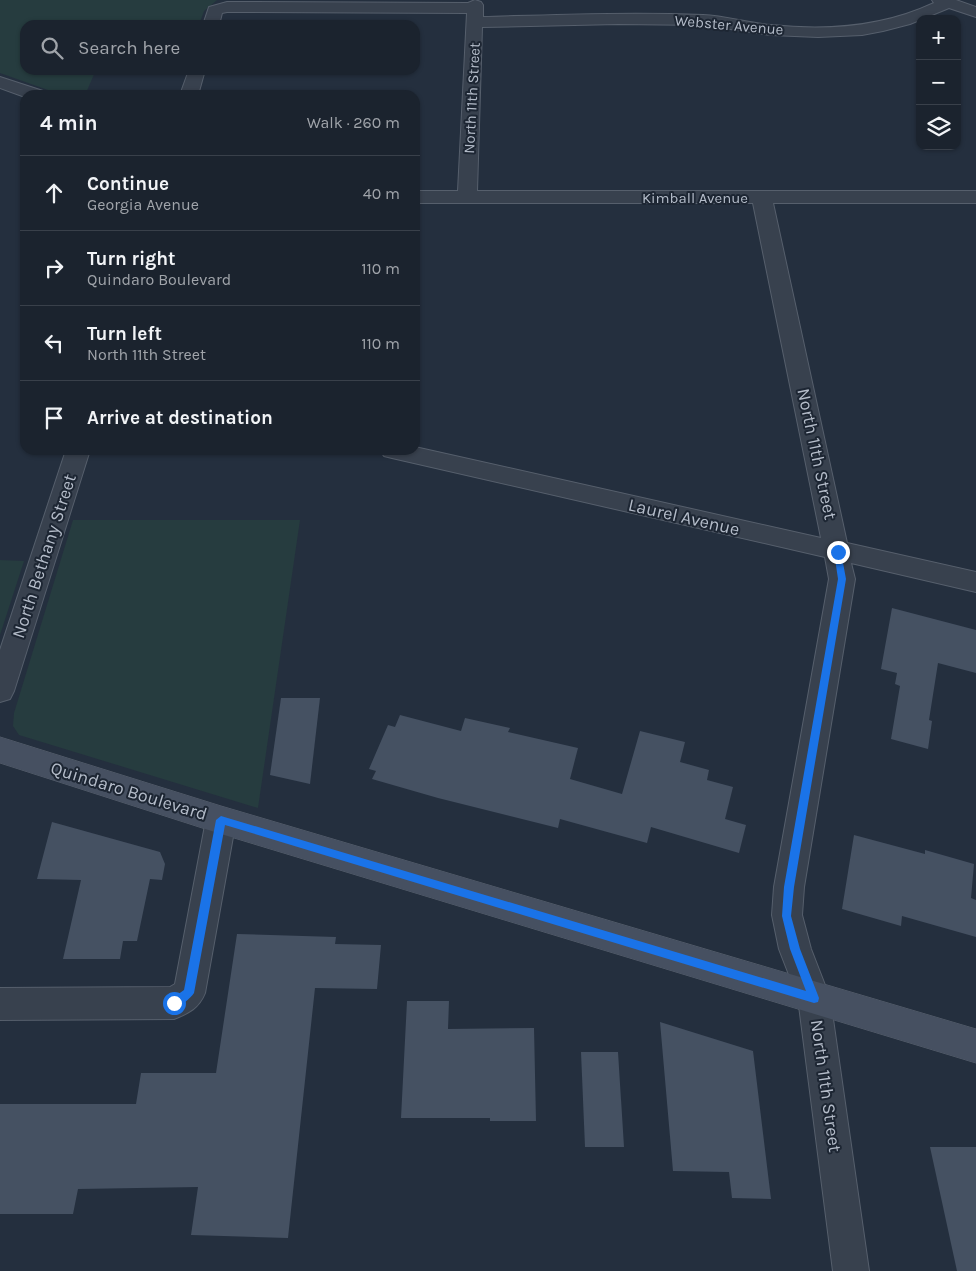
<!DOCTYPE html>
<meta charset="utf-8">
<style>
:root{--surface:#1b232e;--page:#242b36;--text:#f1f3f6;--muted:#a0a4aa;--line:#39404a}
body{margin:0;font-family:Karla,sans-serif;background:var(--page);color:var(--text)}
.controls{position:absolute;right:15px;top:15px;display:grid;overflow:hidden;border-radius:10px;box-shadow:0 1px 4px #0004}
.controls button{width:45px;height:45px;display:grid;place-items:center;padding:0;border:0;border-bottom:1px solid var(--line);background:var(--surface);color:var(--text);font:25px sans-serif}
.stop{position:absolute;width:15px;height:15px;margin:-11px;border:4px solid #1a73e8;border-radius:50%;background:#fff}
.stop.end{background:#1a73e8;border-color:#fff;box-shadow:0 1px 5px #0008}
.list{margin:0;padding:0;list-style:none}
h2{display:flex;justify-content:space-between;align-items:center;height:65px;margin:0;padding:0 20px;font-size:21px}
h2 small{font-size:16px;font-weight:400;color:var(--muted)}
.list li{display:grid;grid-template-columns:32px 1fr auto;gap:15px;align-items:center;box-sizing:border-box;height:75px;padding:0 20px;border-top:1px solid var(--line)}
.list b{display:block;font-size:19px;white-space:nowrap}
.list p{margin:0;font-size:16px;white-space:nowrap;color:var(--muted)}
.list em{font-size:16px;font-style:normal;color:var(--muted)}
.icon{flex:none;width:28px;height:28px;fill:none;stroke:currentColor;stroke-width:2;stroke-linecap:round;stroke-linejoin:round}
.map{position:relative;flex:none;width:976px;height:1271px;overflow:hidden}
.search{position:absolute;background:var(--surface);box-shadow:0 1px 4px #0004;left:20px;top:20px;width:400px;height:55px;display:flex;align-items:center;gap:12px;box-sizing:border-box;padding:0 18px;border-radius:15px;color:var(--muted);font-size:19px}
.panel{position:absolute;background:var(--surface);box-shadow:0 1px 4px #0004;left:20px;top:90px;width:400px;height:365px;border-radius:15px}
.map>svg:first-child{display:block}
.green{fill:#263c3f}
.building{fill:#455162}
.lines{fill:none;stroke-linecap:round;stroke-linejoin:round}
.street-casing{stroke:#565f6c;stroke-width:2}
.secondary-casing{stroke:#565f6c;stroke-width:1}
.street{fill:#38414e;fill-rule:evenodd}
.secondary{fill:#465061;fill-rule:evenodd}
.route{fill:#1a73e8}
.labels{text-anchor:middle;stroke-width:4;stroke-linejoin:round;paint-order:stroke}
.far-street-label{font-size:15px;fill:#b4bcc9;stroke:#1d2633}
.street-label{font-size:18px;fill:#b4bcc9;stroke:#1d2633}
</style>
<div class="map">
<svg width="976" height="1271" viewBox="0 0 976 1271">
<rect width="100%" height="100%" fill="#242f3e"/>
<!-- green -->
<g class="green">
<path d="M0,0H217L204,11L199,25H25V70H96L85,95H62L0,73Z"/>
<path d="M73,520H300L258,808L19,735L13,726L14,713Z"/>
<path d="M0,560L24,561L0,635Z"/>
</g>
<!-- building -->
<g class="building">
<path d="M892,608L976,630V673L938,663L929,720L932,721L928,749L891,739L900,686L895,684L897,673L881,669Z"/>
<path d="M281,698H320L310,784L270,775Z"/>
<path d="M400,715L461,731L465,718L510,728L508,732L578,748L570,779L622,794L640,731L685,742L680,762L709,770L707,780L733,787L725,819L746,825L739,853L651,827L647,843L560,819L558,828L438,798L372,779L376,771L369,769L388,725L395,727Z"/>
<path d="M52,822L160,852L165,864L162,880L150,879L137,941H123L120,959H63L81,880L37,879Z"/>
<path d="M854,835L925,854V850L974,864L971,898L976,900V937L902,916L901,926L842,909Z"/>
<path d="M237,934L336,937L335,944L381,945L377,989L315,988L288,1238L191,1235L198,1187L78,1189L73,1214H0V1104H136L141,1073H216Z"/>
<path d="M407,1001H449L448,1029L534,1028L536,1121H490V1118H401Z"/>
<path d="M660,1022L753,1051L771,1199L732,1198L729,1172L673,1171Z"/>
<path d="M581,1052H618L624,1147H585Z"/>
<path d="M930,1147H976V1271H957Z"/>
</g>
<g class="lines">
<!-- street casing -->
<g class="street-casing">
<g id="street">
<path d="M475,0L481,2L483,5V17C556,15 630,12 703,15C726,16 748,23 771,25C827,31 883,27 934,3L932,0H956L976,7V17L949,8L910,24L883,31L862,35L818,37L771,35L703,25L618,24L482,27L477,191H976V203H773L847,543L976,572V592L851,563L855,579L804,887L802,915L811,949L830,998L869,1271H833L798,998L779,949L772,915L774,887L829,579L825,557L392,458L384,456L380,450H415V447L821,538L753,203H415V191H458L467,13L227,12L222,13L219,25H203L209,7L227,2L468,3Z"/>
<path d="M189,70H205L198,95H180Z"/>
<path d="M0,77L43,91L46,95H25V97L0,88Z"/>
<path d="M66,450H90L14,691L10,699L0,702V650Z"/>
<path d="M221,807L231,811L236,820L205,993C199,1008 189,1013 174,1019L0,1020V988L170,987L175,984L206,820L211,811Z"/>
</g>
</g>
<!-- secondary casing -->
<g class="secondary-casing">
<path id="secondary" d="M0,737L221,806L976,1029V1063L221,834L0,763Z"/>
</g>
<!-- street -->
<use href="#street" class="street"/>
<!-- secondary -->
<use href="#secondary" class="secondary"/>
</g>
<!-- route -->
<path class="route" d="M838,549L841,552L846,579L794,887L791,916L800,949L819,998L818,1002L814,1003L225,825L194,993C190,999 178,1009 170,1007V1000L184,990L216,820L221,816L806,991L790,949L782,916L784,887L838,579L834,552Z"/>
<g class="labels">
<!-- far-street labels -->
<g class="far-street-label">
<text transform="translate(729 25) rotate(5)" y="5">Webster Avenue</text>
<text transform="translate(472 98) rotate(-87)" y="5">North 11th Street</text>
<text x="695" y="203">Kimball Avenue</text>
</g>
<!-- street labels -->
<g class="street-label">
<text transform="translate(817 454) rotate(78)" y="6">North 11th Street</text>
<text transform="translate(684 517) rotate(13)" y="6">Laurel Avenue</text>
<text transform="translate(44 556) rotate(-72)" y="6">North Bethany Street</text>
<text transform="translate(129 791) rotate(17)" y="6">Quindaro Boulevard</text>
<text transform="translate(826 1086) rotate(82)" y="6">North 11th Street</text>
</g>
</g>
</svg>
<div class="controls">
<button>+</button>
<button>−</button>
<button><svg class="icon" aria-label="layers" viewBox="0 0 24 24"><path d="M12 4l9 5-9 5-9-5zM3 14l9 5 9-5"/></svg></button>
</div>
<div class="stop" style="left:174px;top:1003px"></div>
<div class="stop end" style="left:838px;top:552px"></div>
<div class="search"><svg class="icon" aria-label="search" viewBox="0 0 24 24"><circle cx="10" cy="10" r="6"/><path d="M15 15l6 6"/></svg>Search here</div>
<section class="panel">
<h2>4 min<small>Walk · 260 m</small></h2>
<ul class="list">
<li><svg class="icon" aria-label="ahead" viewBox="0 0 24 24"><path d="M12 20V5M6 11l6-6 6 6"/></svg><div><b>Continue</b><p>Georgia Avenue</p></div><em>40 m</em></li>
<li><svg class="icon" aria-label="right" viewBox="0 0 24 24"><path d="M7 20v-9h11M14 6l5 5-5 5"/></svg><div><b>Turn right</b><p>Quindaro Boulevard</p></div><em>110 m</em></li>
<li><svg class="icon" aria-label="left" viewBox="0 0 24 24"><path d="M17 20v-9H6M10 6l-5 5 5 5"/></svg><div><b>Turn left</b><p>North 11th Street</p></div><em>110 m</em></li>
<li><svg class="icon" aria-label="arrive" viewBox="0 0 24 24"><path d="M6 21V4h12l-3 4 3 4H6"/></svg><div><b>Arrive at destination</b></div></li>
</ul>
</section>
</div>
